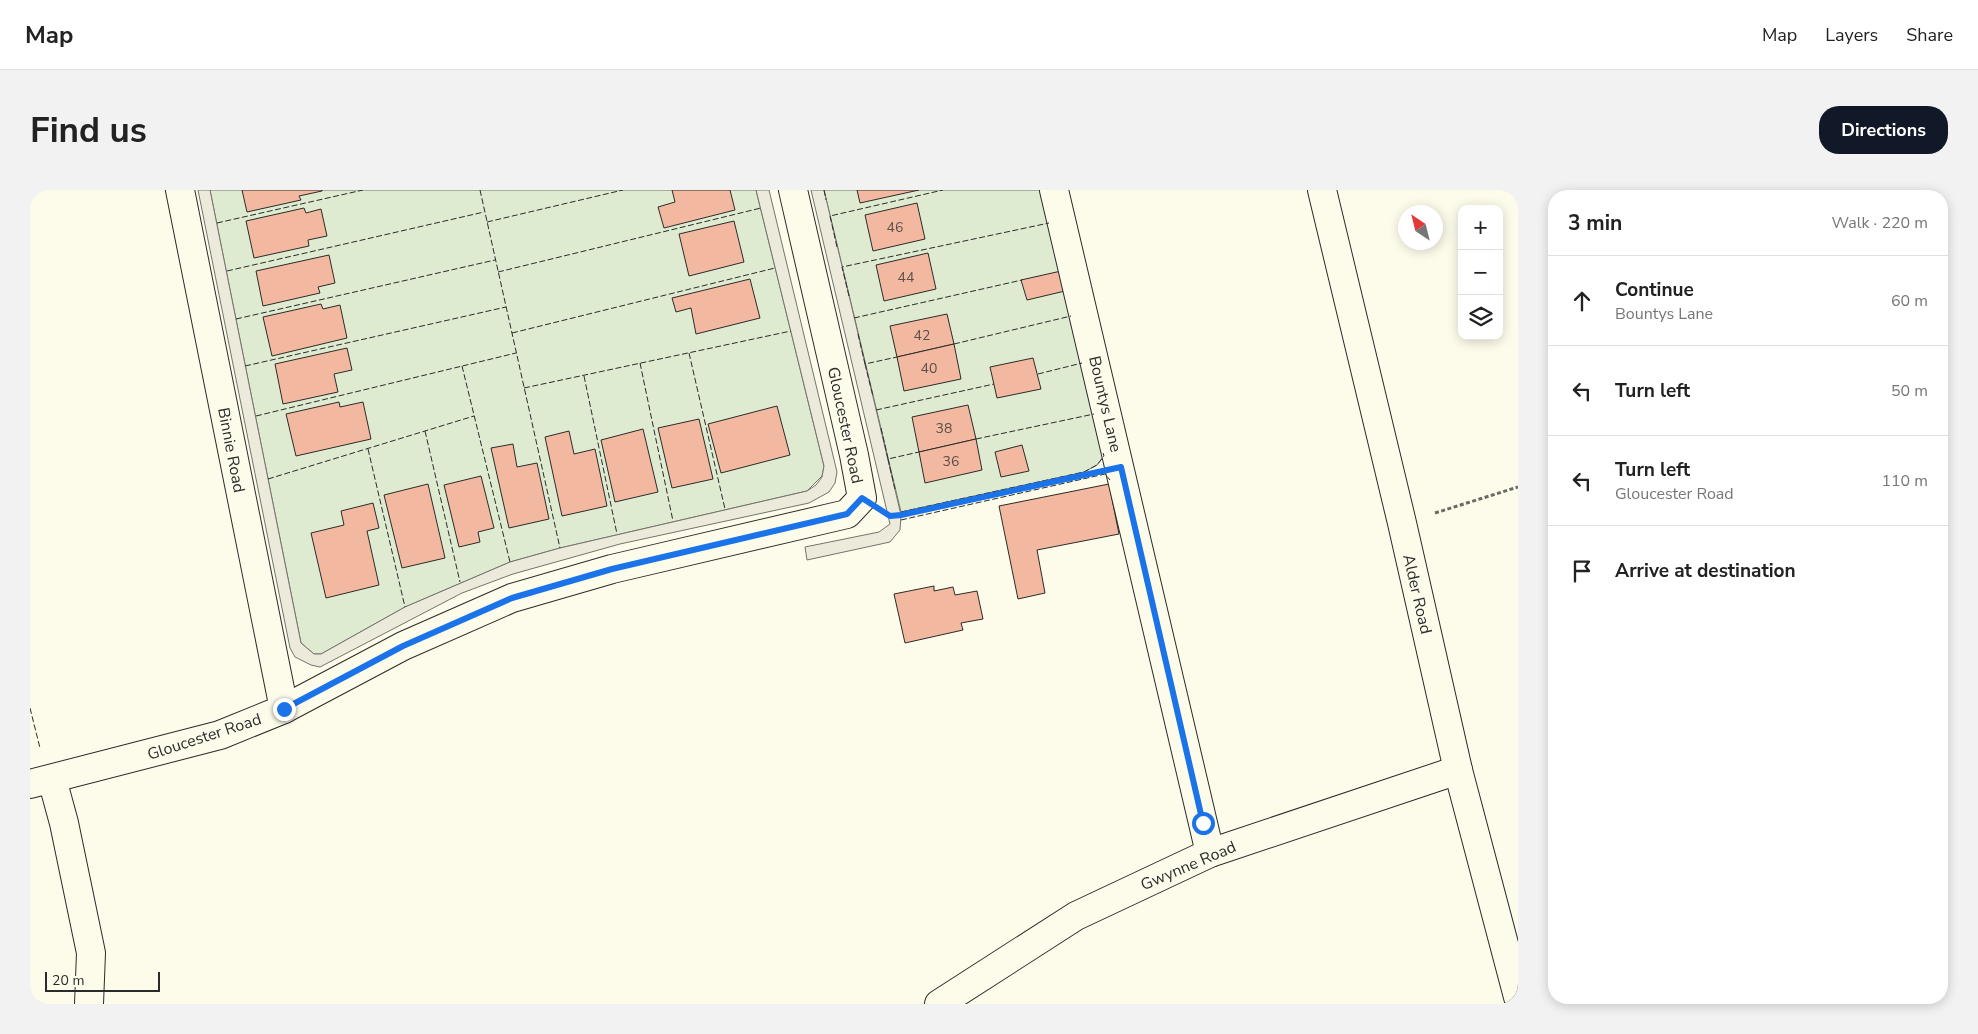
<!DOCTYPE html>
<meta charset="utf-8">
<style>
:root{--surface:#fff;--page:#f2f2f2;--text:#222;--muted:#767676;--line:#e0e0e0;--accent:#111827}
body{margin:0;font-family:"Nunito Sans",sans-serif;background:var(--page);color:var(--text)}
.controls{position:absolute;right:15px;top:15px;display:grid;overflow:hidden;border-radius:10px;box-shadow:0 2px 12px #0003}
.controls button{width:45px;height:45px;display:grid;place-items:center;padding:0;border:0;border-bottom:1px solid var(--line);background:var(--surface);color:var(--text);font:25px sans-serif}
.compass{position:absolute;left:1368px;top:15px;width:45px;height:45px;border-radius:50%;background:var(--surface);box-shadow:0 2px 12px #0003;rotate:325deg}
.scale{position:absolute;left:15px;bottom:12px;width:115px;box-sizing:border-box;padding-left:5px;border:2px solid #2b2b2b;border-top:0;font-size:14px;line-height:18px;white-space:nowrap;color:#2b2b2b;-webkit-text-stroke:4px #fdfbea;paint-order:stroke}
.stop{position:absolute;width:15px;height:15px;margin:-11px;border:4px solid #1a73e8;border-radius:50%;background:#fff}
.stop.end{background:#1a73e8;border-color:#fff;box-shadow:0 1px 5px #0008}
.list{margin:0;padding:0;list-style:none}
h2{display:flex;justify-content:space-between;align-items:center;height:65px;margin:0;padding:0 20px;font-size:21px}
h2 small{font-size:16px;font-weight:400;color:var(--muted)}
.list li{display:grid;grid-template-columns:32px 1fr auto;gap:15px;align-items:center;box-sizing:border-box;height:90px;padding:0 20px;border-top:1px solid var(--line)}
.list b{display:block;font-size:19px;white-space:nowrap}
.list p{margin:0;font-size:16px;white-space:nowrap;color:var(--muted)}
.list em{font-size:16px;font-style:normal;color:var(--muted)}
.icon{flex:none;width:28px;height:28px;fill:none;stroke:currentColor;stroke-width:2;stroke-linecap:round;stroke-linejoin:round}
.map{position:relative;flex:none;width:1488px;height:814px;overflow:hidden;border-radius:20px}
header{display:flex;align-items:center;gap:30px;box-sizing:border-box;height:70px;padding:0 25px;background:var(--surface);border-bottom:1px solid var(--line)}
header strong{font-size:24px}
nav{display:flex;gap:28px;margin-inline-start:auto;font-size:18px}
.intro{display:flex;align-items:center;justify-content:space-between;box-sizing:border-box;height:120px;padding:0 30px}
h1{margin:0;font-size:35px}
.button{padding:12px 22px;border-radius:20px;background:var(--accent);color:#fff;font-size:18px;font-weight:700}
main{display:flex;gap:30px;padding:0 30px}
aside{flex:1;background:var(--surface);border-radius:20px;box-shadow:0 2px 12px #0003}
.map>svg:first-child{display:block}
.green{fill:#deebd1;stroke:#74746e}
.parking{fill:#eceadb;stroke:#74746e}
.building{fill:#f2b8a0;stroke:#2b2b2b}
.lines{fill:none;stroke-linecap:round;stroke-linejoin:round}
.minor-casing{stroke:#2b2b2b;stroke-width:30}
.major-casing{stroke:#2b2b2b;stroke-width:30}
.path{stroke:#6a6964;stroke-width:3;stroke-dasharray:4 2.5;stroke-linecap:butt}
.minor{stroke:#fdfbea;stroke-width:28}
.major{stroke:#fdfbea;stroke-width:28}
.fence{stroke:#2b2b2b;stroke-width:1;stroke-dasharray:6 2.5;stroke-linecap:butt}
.route{stroke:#1a73e8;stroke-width:6}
.labels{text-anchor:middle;stroke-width:4;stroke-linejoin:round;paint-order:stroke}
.number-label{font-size:14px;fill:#5d4e48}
.street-label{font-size:16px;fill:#2b2b2b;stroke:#fdfbea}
</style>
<header>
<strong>Map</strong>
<nav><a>Map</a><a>Layers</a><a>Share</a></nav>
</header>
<div class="intro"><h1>Find us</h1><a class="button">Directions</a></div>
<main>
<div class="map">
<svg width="1488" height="814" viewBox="0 0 1488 814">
<rect width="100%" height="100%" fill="#fdfbea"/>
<!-- green -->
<g class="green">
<path d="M180,0H726L794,276L792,286L777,301L530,358L480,372L375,417L291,464H284L271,453Z"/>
<path d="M794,0H1012L1074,266L1067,275L1054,282L871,322Z"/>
</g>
<!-- parking -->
<g class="parking">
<path d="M168,0H180L271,453L284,464H291L375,417L480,372L530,358L777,301L786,295L792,287L794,276L726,0H739L807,282L805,293L799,302L779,313L590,354L483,384L432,403L290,477L281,475L265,467L260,458Z"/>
<path d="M781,0H794L871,325L870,340L860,352L777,370L775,357L849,342L860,334Z"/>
</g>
<!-- building -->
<g class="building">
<path d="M212,0H292V1L269,6L271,10L217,22Z"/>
<path d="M642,0H700L705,20L634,38L628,17L645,12Z"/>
<path d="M827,0H889L830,13Z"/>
<path d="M887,13L895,49L843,61L835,25Z"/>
<path d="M274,18L276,23L291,19L297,46L278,50L279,56L224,68L216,31Z"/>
<path d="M704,31L714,72L659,86L649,44Z"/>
<path d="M898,63L906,99L854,111L846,75Z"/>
<path d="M299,65L305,93L288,97L290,103L233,116L226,81Z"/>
<path d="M1031,81L1035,101L997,110L991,90Z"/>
<path d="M720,89L730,128L666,144L661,118L646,122L642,108Z"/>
<path d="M291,114L293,119L310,115L317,148L242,166L233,127Z"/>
<path d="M917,124L924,154L867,167L860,136Z"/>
<path d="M924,154L931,189L874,201L867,167Z"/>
<path d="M317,158L322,180L304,184L308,202L253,214L245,174Z"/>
<path d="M1003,168L1011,199L967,208L960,177Z"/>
<path d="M309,212L310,217L333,212L341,249L266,266L256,224Z"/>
<path d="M938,215L946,249L889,262L882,227Z"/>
<path d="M747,216L760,265L691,283L678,234Z"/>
<path d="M669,229L683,289L642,298L628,238Z"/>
<path d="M613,239L628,302L585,312L571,250Z"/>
<path d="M539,241L544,264L565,259L577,316L532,326L515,247Z"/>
<path d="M946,249L952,280L895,293L889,262Z"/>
<path d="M483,254L487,277L507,273L519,329L479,338L461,258Z"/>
<path d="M992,255L999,281L971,287L965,262Z"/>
<path d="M451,286L464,338L448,342L450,352L429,357L414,295Z"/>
<path d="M398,294L415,368L372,378L354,305Z"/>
<path d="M1079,294L1089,344L1007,360L1015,403L988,409L969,316Z"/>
<path d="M343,313L349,338L337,341L349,395L296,408L281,343L314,335L311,321Z"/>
<path d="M904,396V401L923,397L925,405L947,401L953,429L931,433L933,440L875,453L864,404Z"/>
</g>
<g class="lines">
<!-- minor casing -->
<g class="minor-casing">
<g id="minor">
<path d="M150,0L254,519"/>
<path d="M1024,0L1180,663"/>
<path d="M22,589L34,633L61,763L59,814"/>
<path d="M0,594L190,545L254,519L373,456L482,408L582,379L817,324L832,308L824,265L763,0"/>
<path d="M909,814L1046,726L1180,663L1428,580"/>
</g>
</g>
<!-- major casing -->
<g class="major-casing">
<path id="major" d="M1292,0L1372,333L1428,580L1488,807"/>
</g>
<!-- path -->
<g class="path">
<path d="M1405,323L1488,297"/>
<path d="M860,326L1056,285"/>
</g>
<!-- minor -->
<use href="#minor" class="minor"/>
<!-- major -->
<use href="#major" class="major"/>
<!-- fence -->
<g class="fence">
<path d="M450,0L530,358"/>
<path d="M794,0L796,10"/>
<path d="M457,32L593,0"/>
<path d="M187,33L333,0"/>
<path d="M807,57L800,26L913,0"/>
<path d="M197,81L454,22"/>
<path d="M468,82L731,18"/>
<path d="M819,106L812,77L1019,33"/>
<path d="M824,128L992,90"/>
<path d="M206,129L465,70"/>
<path d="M482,143L745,78"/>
<path d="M828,144L835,174L867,167"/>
<path d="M924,154L1041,126"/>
<path d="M659,163L695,319"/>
<path d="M610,173L643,331"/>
<path d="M835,174L843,206"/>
<path d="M215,176L476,117"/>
<path d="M432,176L480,372"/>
<path d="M1008,184L1052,173"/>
<path d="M554,186L587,344"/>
<path d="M494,198L761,141"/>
<path d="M846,220L964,194"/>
<path d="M226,226L486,163"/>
<path d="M851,238L858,269L889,262"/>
<path d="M395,241L430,392"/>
<path d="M946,249L1064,224"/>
<path d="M338,259L375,417"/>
<path d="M858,269L865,299"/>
<path d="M238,289L444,226"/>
<path d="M871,322L1054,282L1067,275L1074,266L1073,263"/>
<path d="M871,330L1075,284L1080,290"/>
<path d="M0,518L10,558"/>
</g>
</g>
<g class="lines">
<!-- route -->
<path class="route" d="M254,519L373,456L482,408L582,379L817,324L832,308L860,326L871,325L1091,277L1173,633"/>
</g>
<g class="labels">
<!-- number labels -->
<g class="number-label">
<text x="865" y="42">46</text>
<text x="876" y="92">44</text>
<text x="892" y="150">42</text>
<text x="899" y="183">40</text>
<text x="914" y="243">38</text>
<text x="921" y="276">36</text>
</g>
<!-- street labels -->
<g class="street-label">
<text transform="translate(1076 214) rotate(77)" y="6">Bountys Lane</text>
<text transform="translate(816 235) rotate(78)" y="6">Gloucester Road</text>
<text transform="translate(202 260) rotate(79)" y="6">Binnie Road</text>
<text transform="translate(1388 404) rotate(77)" y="6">Alder Road</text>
<text transform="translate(174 546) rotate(-18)" y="6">Gloucester Road</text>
<text transform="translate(1158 675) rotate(-23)" y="6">Gwynne Road</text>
</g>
</g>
</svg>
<div class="controls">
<button>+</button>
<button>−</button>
<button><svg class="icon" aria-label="layers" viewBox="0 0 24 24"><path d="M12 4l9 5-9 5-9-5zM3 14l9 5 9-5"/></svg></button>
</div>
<svg class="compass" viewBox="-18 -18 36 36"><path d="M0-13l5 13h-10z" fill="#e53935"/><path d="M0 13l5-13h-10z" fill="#767676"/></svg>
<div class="scale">20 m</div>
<div class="stop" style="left:1173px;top:633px"></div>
<div class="stop end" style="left:254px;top:519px"></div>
</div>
<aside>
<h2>3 min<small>Walk · 220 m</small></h2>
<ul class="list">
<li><svg class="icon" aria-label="ahead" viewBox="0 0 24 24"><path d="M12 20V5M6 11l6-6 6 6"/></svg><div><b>Continue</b><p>Bountys Lane</p></div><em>60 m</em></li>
<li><svg class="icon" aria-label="left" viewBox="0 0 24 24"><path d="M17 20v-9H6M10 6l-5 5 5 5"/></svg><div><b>Turn left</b></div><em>50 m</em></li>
<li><svg class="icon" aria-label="left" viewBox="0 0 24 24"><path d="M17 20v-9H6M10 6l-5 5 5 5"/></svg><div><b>Turn left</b><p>Gloucester Road</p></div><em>110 m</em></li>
<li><svg class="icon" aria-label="arrive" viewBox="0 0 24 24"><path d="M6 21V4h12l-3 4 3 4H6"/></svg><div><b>Arrive at destination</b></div></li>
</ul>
</aside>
</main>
